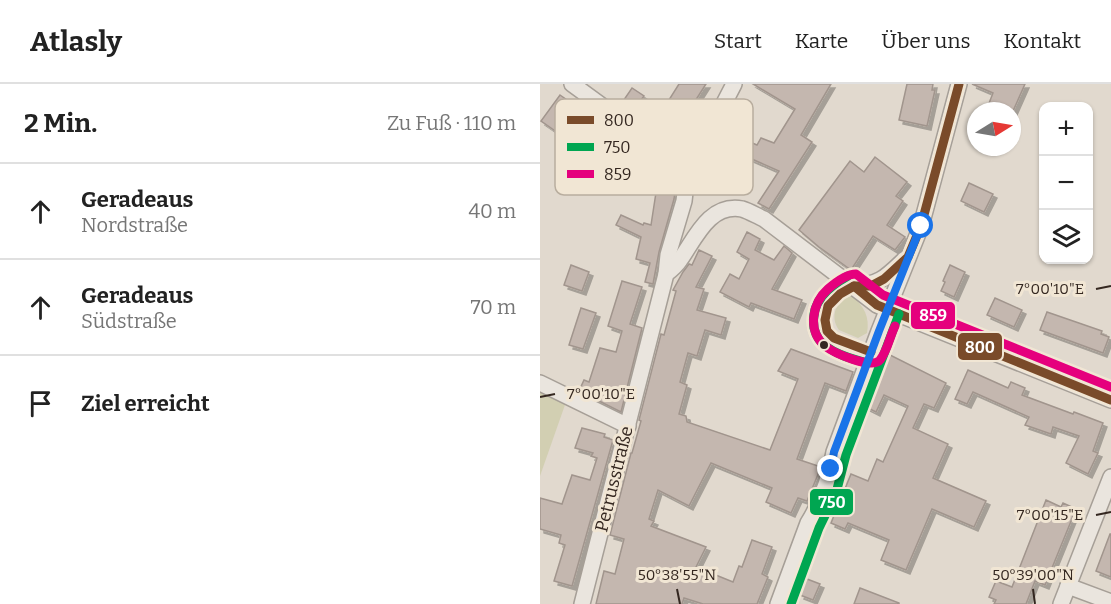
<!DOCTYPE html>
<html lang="de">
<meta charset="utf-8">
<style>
:root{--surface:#fff;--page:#f2f2f2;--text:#222;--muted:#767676;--line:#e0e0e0}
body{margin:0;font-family:Bitter,serif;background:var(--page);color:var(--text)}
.controls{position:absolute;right:18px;top:18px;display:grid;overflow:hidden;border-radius:12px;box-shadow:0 2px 4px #0004}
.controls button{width:54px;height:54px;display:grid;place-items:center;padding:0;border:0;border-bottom:2px solid var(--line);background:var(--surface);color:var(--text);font:30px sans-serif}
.compass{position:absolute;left:427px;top:18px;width:54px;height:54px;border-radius:50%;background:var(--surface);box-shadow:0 2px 4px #0004;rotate:79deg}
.stop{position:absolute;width:18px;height:18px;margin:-14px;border:4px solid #1a73e8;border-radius:50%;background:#fff}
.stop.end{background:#1a73e8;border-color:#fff;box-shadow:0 2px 6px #0008}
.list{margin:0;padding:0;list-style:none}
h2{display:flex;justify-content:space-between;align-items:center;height:78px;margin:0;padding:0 24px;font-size:26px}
h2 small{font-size:20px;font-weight:400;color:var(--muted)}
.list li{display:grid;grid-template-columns:39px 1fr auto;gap:18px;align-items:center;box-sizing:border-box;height:96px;padding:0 24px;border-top:2px solid var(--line)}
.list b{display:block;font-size:22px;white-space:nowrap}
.list p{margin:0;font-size:20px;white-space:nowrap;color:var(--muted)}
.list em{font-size:20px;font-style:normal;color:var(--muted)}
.icon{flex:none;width:33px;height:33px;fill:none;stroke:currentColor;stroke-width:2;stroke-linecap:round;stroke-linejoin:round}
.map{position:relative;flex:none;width:571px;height:520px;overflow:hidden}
header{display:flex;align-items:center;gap:36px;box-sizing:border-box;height:84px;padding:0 30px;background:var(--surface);border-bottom:2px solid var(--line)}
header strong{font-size:28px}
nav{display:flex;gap:33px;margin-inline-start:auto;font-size:21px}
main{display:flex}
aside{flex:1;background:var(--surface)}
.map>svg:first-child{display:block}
.green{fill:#d2cfb2}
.building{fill:#c4b7af;stroke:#a1958d;stroke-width:1.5;filter:url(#shadow)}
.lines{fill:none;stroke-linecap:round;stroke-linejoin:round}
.service-casing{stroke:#a69f97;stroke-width:10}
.minor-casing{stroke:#a69f97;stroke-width:18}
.service{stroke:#eae5de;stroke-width:8}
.minor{stroke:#eae5de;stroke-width:15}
.bus-1-casing{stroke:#f1e6d4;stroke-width:14}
.bus-2-casing{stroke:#f1e6d4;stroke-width:14}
.bus-3-casing{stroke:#f1e6d4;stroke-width:14}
.bus-1{stroke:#7a4b2a;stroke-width:9}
.bus-2{stroke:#00a651;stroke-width:9}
.bus-3{stroke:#e5007d;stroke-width:9}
.route{stroke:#1a73e8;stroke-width:8}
.ticks{fill:none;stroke:#342720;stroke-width:2}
.bus-dot{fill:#342720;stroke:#f1e6d4;stroke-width:2}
.labels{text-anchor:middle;stroke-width:6;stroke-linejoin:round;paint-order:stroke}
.street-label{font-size:18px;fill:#342720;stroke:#f1e6d4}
.key{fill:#f1e6d4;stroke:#b8ad9e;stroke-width:1.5}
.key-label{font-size:16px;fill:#342720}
.ticks-label{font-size:15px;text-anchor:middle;fill:#342720;stroke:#f1e6d4;stroke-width:6;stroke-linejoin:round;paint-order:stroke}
.line-badge{stroke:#f1e6d4;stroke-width:2}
.badge-label{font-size:16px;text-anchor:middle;font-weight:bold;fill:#fff}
</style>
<header>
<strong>Atlasly</strong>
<nav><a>Start</a><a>Karte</a><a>Über uns</a><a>Kontakt</a></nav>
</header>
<main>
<aside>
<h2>2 Min.<small>Zu Fuß · 110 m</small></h2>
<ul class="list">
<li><svg class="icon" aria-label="ahead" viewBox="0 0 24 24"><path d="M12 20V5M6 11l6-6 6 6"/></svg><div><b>Geradeaus</b><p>Nordstraße</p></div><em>40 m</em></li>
<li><svg class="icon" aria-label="ahead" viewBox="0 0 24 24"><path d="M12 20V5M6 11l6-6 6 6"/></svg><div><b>Geradeaus</b><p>Südstraße</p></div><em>70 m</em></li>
<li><svg class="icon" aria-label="arrive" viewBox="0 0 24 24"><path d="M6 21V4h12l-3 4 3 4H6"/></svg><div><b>Ziel erreicht</b></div></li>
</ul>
</aside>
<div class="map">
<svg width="571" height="520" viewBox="0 0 571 520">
<defs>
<filter id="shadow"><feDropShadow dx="4" dy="4" stdDeviation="0" flood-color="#0004"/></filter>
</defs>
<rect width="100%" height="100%" fill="#e1d9ce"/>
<!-- green -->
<g class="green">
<path d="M312,212C324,222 330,233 327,249L318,254L299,246C289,233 296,215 312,212Z"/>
<path d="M0,306L26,318L0,392Z"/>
</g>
<!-- building -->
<g class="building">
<path d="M139,0H166L141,39L157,50L145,73L138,65L79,23L92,4L104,12L98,20L117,35Z"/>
<path d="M213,0H291L261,51L272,58L229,125L218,119L239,87L205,72L210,58L217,61L221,54L234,59L255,25Z"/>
<path d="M367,0H393L392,6H395L387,42L359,36Z"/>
<path d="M432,0H485L473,27H446L453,9Z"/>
<path d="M20,11L40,25L24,53L1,37Z"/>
<path d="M54,28L125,80L137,94L134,115L119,168L113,200L105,198L110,179L96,175L101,153L76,141L81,131L103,141L104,139L111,141L117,102L111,93L89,72L85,78L71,72L74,65L62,57L64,54L46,41Z"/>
<path d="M335,73L367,98L356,112L363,117L347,141L365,153L355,166L333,152L311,186L279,163L259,146L310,77L324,88Z"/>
<path d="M429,99L453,110L444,128L421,117Z"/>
<path d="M207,148L220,155L215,166L234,176L244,162L252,169L232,205L262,216L254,235L211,219L209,223L180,208L190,190L199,195L209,175L197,168Z"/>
<path d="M159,166L172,172L156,203L164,205L157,226L186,234L181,251L165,246L157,272L148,269L140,298L147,301L139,330L146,332L147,338L230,366L258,295L238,287L251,265L313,288L306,307L285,299L257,375L281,383L267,417L258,414L251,429L226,418L232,404L171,379L149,422L118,406L109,435L114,437L111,442L166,463L156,483L193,498L199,482L202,483L212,456L232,463L222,490L228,493L217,520H163L144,514L142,520H56L64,487L75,490L84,455L70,451L91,369H92L101,337L99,336L121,250L124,251L136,207L133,206L143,188L149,180L152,181Z"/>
<path d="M31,181L49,188L42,207L24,201Z"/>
<path d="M410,181L425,188L414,213L401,207L405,198L403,197Z"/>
<path d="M82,197L102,203L90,240L102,244L81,328L39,307L44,296L49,298L60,264L76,268L82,247L68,242Z"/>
<path d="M455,214L482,226L474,243L447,231Z"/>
<path d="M41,224L56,229L43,265L29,261Z"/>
<path d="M507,228L562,247L561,250L569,253L563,269L500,246Z"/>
<path d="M344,268L406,299L394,324L384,320L373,344L408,360L393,394L446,417L434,443L392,425L366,486L341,476L349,456L308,439L305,445L291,439L311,390L328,397L337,375L343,378L368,322L344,311L336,328L322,321Z"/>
<path d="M428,286L468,304L471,298L485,304L482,311L533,330L534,328L563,339L553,367L558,369L548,390L526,379L539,352L513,343L511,350L485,341L489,333L433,308L427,320L415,315Z"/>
<path d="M42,344L65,350L64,353L73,356L32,502L14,497L25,461L19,459L21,451L0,445V414L22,420L32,391L50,396L57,374L51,372L53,369L35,364Z"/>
<path d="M506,416L521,423L523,419L536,425L505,501L495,497L486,520H454L456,516L449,513L456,497L472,503Z"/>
<path d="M570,450H571V493L556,487Z"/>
<path d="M267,495L280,500L273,516L260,511Z"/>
<path d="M320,504L359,519V520H314Z"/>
</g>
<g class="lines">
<!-- service casing -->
<g class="service-casing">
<path id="service" d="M313,203C296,212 268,238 295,254C305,261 319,264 331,268"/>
</g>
<!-- minor casing -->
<g class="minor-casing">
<g id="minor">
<path d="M32,0L132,73L147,91"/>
<path d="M126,190L128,171L144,117L147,91L194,0"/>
<path d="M314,202C340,201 347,192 365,175"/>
<path d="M0,299L88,342"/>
<path d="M528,502L571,518"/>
<path d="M42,520L126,190C131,186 136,182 140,176C155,155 169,119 202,125C209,127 217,132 224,135L337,221L348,226L571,316"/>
<path d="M238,520L268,439C281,418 290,392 294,368L339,247L381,142L419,0"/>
<path d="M521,520L571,393"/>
</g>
</g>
<!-- service -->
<use href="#service" class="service"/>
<!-- minor -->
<use href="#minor" class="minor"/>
<!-- bus-1 casing -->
<g class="bus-1-casing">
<g id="bus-1">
<path d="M314,202L337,221L571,316"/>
<path d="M331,268L294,254L287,247L285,236L288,222L300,210L314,202H331L344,195L368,173L381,142L419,0"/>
</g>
</g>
<!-- bus-2 casing -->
<g class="bus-2-casing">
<g id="bus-2">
<path d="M308,192C288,203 270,218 274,244C276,252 280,259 287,263C299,272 314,275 327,279"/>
<path d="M251,520L279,444L296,409L306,371L359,230"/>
</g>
</g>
<!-- bus-3 casing -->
<g class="bus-3-casing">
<path id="bus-3" d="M355,242C350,252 347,268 340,276C332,286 294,269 285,262C267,247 272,219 288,205C296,198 306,190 316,190L343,211L571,303"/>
</g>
<!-- bus-1 -->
<use href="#bus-1" class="bus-1"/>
<!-- bus-2 -->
<use href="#bus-2" class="bus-2"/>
<!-- bus-3 -->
<use href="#bus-3" class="bus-3"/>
</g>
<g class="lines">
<!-- route -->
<path class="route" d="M291,385L294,368L339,247L381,142"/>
</g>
<!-- ticks -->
<path class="ticks" d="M556,205L571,202M0,313L15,310M556,431L571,428M137,505L140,520M493,505L495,520"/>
<!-- markers -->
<circle class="bus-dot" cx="284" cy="261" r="5"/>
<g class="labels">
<!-- street labels -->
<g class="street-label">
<text transform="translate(74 395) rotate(-76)" y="6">Petrusstraße</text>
</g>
</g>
<!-- legend -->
<rect x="15" y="15" width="198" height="96" rx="9" class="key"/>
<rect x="27" y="32" width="27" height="8" fill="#7a4b2a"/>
<rect x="27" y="59" width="27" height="8" fill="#00a651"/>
<rect x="27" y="86" width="27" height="8" fill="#e5007d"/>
<g class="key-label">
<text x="64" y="42">800</text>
<text x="64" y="69">750</text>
<text x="64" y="96">859</text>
</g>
<g class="ticks-label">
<text x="510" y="210">7°00'10"E</text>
<text x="61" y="315">7°00'10"E</text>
<text x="510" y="436">7°00'15"E</text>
<text x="137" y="496">50°38'55"N</text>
<text x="493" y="496">50°39'00"N</text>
</g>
<g class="line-badge">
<rect x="370" y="217" width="46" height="29" rx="6" fill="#e5007d"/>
<rect x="417" y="248" width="46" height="29" rx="6" fill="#7a4b2a"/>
<rect x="269" y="404" width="45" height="28" rx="6" fill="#00a651"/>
</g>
<g class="badge-label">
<text x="393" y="237">859</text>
<text x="440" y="269">800</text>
<text x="292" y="424">750</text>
</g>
</svg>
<div class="controls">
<button>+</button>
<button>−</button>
<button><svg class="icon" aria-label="layers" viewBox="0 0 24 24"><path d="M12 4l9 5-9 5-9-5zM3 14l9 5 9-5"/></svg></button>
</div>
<svg class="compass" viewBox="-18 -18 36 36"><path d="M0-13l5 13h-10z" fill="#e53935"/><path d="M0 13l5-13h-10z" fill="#767676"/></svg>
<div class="stop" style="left:381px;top:142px"></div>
<div class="stop end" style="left:291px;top:385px"></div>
</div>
</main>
